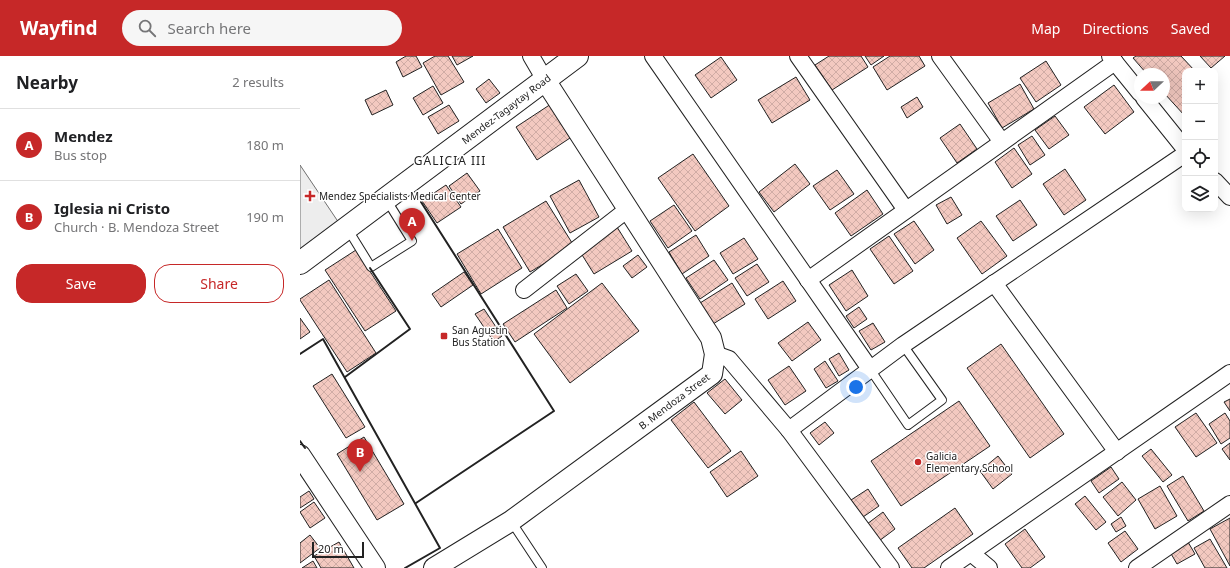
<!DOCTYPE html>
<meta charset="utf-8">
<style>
:root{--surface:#fff;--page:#f6f6f6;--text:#202124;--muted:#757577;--line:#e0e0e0;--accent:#c62828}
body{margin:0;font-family:"Noto Sans",sans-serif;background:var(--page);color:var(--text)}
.controls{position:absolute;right:12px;top:12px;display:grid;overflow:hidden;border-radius:8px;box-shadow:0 4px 16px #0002}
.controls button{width:36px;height:36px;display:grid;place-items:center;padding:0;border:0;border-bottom:1px solid var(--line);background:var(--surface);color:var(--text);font:20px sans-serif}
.compass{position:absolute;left:834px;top:12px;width:36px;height:36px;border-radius:50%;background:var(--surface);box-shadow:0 4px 16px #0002;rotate:248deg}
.scale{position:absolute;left:12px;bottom:10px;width:52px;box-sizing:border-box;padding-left:4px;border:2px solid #222;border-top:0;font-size:11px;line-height:14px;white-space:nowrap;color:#222;-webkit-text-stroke:3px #fff;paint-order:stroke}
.you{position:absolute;left:556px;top:331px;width:14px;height:14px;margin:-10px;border:3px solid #fff;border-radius:50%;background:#1a73e8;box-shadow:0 0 0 6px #1a73e833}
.badge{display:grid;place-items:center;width:26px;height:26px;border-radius:50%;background:var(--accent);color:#fff;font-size:13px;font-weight:700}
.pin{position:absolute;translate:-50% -33px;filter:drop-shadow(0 1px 2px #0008)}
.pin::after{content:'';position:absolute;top:21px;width:14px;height:12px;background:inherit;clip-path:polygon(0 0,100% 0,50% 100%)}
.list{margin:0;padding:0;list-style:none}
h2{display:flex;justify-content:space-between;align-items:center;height:52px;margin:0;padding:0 16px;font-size:17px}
h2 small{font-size:13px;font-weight:400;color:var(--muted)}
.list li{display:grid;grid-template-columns:26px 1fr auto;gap:12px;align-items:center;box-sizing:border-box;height:72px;padding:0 16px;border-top:1px solid var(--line)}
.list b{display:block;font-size:15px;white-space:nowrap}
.list p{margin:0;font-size:13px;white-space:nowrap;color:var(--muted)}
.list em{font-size:13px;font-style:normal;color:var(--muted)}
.actions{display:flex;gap:8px;padding:12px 16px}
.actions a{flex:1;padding:9px 0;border:1px solid var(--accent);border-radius:16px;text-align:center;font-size:14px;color:var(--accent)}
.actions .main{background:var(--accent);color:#fff}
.icon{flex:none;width:22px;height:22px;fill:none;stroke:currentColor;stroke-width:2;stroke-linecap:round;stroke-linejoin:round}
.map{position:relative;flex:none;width:930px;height:512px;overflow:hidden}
header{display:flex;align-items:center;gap:24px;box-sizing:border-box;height:56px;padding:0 20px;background:var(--accent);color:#fff}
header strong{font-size:19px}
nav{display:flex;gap:22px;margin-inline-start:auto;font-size:14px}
.search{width:280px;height:36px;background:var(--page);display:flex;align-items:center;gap:10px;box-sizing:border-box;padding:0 14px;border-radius:22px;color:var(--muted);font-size:15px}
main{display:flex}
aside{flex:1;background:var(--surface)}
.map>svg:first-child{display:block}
.parking{fill:#ededed;stroke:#6f6f6f}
.building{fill:url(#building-cross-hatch);stroke:#222}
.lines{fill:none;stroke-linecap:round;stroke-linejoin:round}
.service-casing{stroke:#222;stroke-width:10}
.minor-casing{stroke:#222;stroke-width:18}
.tertiary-casing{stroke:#222;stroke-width:22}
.primary-casing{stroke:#222;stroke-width:24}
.service{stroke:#fff;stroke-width:8}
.minor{stroke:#fff;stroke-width:16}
.tertiary{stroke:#fff;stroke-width:20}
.primary{stroke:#fff;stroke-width:22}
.wall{stroke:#222;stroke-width:2}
.poi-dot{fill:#c62828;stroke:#fff;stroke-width:1.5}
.labels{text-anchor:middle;stroke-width:3;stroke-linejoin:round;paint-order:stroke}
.street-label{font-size:10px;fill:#222;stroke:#fff}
.poi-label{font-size:10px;fill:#222;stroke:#fff;text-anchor:start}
.quarter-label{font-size:12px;letter-spacing:1px;fill:#222;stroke:#fff}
</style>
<header>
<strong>Wayfind</strong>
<div class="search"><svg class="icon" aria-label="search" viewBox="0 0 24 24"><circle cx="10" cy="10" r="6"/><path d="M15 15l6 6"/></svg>Search here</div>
<nav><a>Map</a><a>Directions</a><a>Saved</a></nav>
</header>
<main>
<aside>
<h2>Nearby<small>2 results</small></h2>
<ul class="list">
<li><span class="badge">A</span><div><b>Mendez</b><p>Bus stop</p></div><em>180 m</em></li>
<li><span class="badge">B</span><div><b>Iglesia ni Cristo</b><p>Church · B. Mendoza Street</p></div><em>190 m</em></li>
</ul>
<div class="actions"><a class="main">Save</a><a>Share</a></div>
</aside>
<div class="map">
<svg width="930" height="512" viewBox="0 0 930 512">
<defs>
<pattern id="building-cross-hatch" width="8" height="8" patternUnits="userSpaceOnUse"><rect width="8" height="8" fill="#f3c9c0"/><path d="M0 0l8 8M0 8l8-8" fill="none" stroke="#d0aca5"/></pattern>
</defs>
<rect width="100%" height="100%" fill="#fff"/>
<!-- parking -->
<path class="parking" d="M0,109L41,170L0,202Z"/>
<!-- building -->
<g class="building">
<path d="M106,0H116L122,11L103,21L96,6Z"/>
<path d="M135,0H148L164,26L141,39L123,7Z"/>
<path d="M152,0H173L157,9Z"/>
<path d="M529,0H561L568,11L532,34L515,9Z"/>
<path d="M565,0H584L571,9Z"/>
<path d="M590,0H619L625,10L587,34L573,11Z"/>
<path d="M836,0H881L895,15H885V60L864,37V18H847L833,2Z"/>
<path d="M900,0H925L911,12Z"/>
<path d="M421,1L437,24L411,42L395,19Z"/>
<path d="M746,5L761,29L736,46L720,22Z"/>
<path d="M496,21L510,44L472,67L458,44Z"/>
<path d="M189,23L200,37L186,47L176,33Z"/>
<path d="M720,28L734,53L702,72L688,47Z"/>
<path d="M814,29L834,56L805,78L784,51Z"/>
<path d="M133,30L143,47L123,59L113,42Z"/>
<path d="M86,34L93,49L72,59L65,44Z"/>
<path d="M617,41L623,51L607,62L601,51Z"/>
<path d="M251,48L273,80L237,104L216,71Z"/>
<path d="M149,49L159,65L138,78L128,61Z"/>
<path d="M755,60L769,79L749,93L735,74Z"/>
<path d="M660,68L677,93L657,107L640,82Z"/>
<path d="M732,80L745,99L730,109L718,89Z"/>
<path d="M714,92L732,118L712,132L695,106Z"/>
<path d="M393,98L429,150L395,175L358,122Z"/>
<path d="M495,108L510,128L474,156L459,136Z"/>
<path d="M765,113L786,144L764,159L743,128Z"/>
<path d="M537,114L554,138L530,154L513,130Z"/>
<path d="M167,117L180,135L161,148L149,130Z"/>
<path d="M279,124L299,161L270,177L250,140Z"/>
<path d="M146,129L161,151L137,167L122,145Z"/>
<path d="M567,134L583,158L551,180L535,157Z"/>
<path d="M651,141L662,159L647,168L636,149Z"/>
<path d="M720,144L737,169L713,185L696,160Z"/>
<path d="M246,145L274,190L230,216L203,171Z"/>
<path d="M374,149L392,175L368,192L350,165Z"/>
<path d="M614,165L634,194L615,208L594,178Z"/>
<path d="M681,165L707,200L682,218L657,182Z"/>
<path d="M317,171L332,195L294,218L279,194Z"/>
<path d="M198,173L222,212L181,238L157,198Z"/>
<path d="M396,179L409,200L382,218L369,196Z"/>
<path d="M589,180L613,215L594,228L570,193Z"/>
<path d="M444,182L458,203L433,218L420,197Z"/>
<path d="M56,194L96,255L65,275L25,214Z"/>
<path d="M338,199L347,211L332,222L323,210Z"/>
<path d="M414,204L428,224L400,243L386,222Z"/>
<path d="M457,208L469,226L447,240L435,222Z"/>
<path d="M552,214L568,240L546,255L529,229Z"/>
<path d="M164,216L173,229L141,251L132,238Z"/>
<path d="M276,218L288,235L269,248L257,230Z"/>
<path d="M29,224L76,297L47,316L0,244V243Z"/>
<path d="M483,225L496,245L468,263L455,243Z"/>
<path d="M302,227L339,275L270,327L234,278Z"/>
<path d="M432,227L445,248L413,268L400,247Z"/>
<path d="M256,234L267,252L215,286L203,268Z"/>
<path d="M559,251L567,263L554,272L546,260Z"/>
<path d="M184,253L202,280L194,286L175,258Z"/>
<path d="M0,262L10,276L0,283Z"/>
<path d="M508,266L521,284L492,305L478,287Z"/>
<path d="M573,267L585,286L571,294L559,275Z"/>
<path d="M701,288L764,378L730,402L667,312Z"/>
<path d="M539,297L549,314L539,320L529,303Z"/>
<path d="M525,305L538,325L526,332L514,313Z"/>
<path d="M489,310L506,335L485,349L468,324Z"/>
<path d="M32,318L65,371L46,382L13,330Z"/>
<path d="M425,323L442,344L425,358L407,337Z"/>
<path d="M930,343V355L924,346Z"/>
<path d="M659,345L690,390L601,450L571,405Z"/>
<path d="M394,346L431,395L408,412L371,364Z"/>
<path d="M896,357L917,387L896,401L875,371Z"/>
<path d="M925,357L930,365V382L921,388L909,368Z"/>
<path d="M525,366L534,377L519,389L510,377Z"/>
<path d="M64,381L104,448L77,464L37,398Z"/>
<path d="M930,387V404L922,393Z"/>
<path d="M851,393L872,419L863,426L842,400Z"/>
<path d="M441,395L458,420L427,441L410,416Z"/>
<path d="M698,400L712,418L693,433L680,415Z"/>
<path d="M811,411L819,423L799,437L791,425Z"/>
<path d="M883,420L904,455L888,465L867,430Z"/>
<path d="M822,426L836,444L818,460L803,441Z"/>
<path d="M860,430L877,460L855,473L838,443Z"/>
<path d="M568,433L579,450L563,461L551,444Z"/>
<path d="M9,435L14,443L0,452V441Z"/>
<path d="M785,440L806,466L796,474L775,448Z"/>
<path d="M14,446L25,462L10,472L0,456Z"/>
<path d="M655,452L673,478L624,512H612L598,492Z"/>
<path d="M583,456L595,473L579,485L567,468Z"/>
<path d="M821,461L826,470L816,476L811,468Z"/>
<path d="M930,462V510L910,473Z"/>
<path d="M725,473L745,501L730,512H722L705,488Z"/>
<path d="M825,475L838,493L821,506L808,487Z"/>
<path d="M10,479L20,492L0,507V487Z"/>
<path d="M910,483L927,512H905L894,492Z"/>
<path d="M39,486L54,512H21L14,500Z"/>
<path d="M888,486L895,498L877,508L870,496Z"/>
<path d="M13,505L17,512H2Z"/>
</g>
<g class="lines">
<!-- service casing -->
<g class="service-casing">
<g id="service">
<path d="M47,172L71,211L112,185L86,143"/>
<path d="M570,313L608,369L642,344L603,289"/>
<path d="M211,465L242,512"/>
</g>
</g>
<!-- minor casing -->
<g class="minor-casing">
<g id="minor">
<path d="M231,0L245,24"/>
<path d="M353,0L570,313"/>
<path d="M498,0L606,154"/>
<path d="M640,0L702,86"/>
<path d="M810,0L840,37"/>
<path d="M844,42L885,93"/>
<path d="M915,125L930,141"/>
<path d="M508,224L815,6"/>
<path d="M694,227L817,396"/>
<path d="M224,234L328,153"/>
<path d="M415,298L429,303L489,374L591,512"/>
<path d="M489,374L603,289L885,98"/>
<path d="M671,497L689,512"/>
<path d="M649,512L930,317"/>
<path d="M837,512L930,448"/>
</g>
</g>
<!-- tertiary casing -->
<g class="tertiary-casing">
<g id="tertiary">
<path d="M0,399L75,512"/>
<path d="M134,512L211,465L412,318L415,298L411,282L245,24"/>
</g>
</g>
<!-- primary casing -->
<g class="primary-casing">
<path id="primary" d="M0,207L277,0"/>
</g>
<!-- service -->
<use href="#service" class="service"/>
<!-- minor -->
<use href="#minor" class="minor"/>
<!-- tertiary -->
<use href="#tertiary" class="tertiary"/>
<!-- primary -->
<use href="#primary" class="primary"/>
<!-- wall -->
<g class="wall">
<path d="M0,298L23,283L140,492L105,512"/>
<path d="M45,321L110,273L70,212"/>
<path d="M0,385L5,392"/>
<path d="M116,447L254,355L121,146"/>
</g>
</g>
<!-- markers -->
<g class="poi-dot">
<path d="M8 134h4v4h4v4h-4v4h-4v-4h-4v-4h4z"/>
<rect x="140" y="276" width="8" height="8" rx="2"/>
<circle cx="618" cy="406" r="4"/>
</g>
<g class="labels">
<!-- street labels -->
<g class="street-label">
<text transform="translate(206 53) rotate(-37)" y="4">Mendez-Tagaytay Road</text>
<text transform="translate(374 345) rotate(-37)" y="4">B. Mendoza Street</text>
</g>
<!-- poi labels -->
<g class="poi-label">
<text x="19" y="144">Mendez Specialists Medical Center</text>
<text x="152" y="278">San Agustin<tspan x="152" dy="12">Bus Station</tspan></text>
<text x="626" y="404">Galicia<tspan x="626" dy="12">Elementary School</tspan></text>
</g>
<!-- quarter labels -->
<g class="quarter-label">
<text x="150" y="109">GALICIA III</text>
</g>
</g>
</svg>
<div class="controls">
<button>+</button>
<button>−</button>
<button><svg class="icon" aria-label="locate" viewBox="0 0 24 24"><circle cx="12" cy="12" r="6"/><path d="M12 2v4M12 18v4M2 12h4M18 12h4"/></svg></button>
<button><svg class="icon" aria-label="layers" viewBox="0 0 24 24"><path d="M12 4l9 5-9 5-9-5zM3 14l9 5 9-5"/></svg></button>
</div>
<svg class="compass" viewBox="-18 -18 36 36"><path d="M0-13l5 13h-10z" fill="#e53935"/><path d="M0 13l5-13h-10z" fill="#757577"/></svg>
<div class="scale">20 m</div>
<div class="you"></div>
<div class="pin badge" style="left:112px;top:185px">A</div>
<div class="pin badge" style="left:60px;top:416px">B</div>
</div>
</main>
